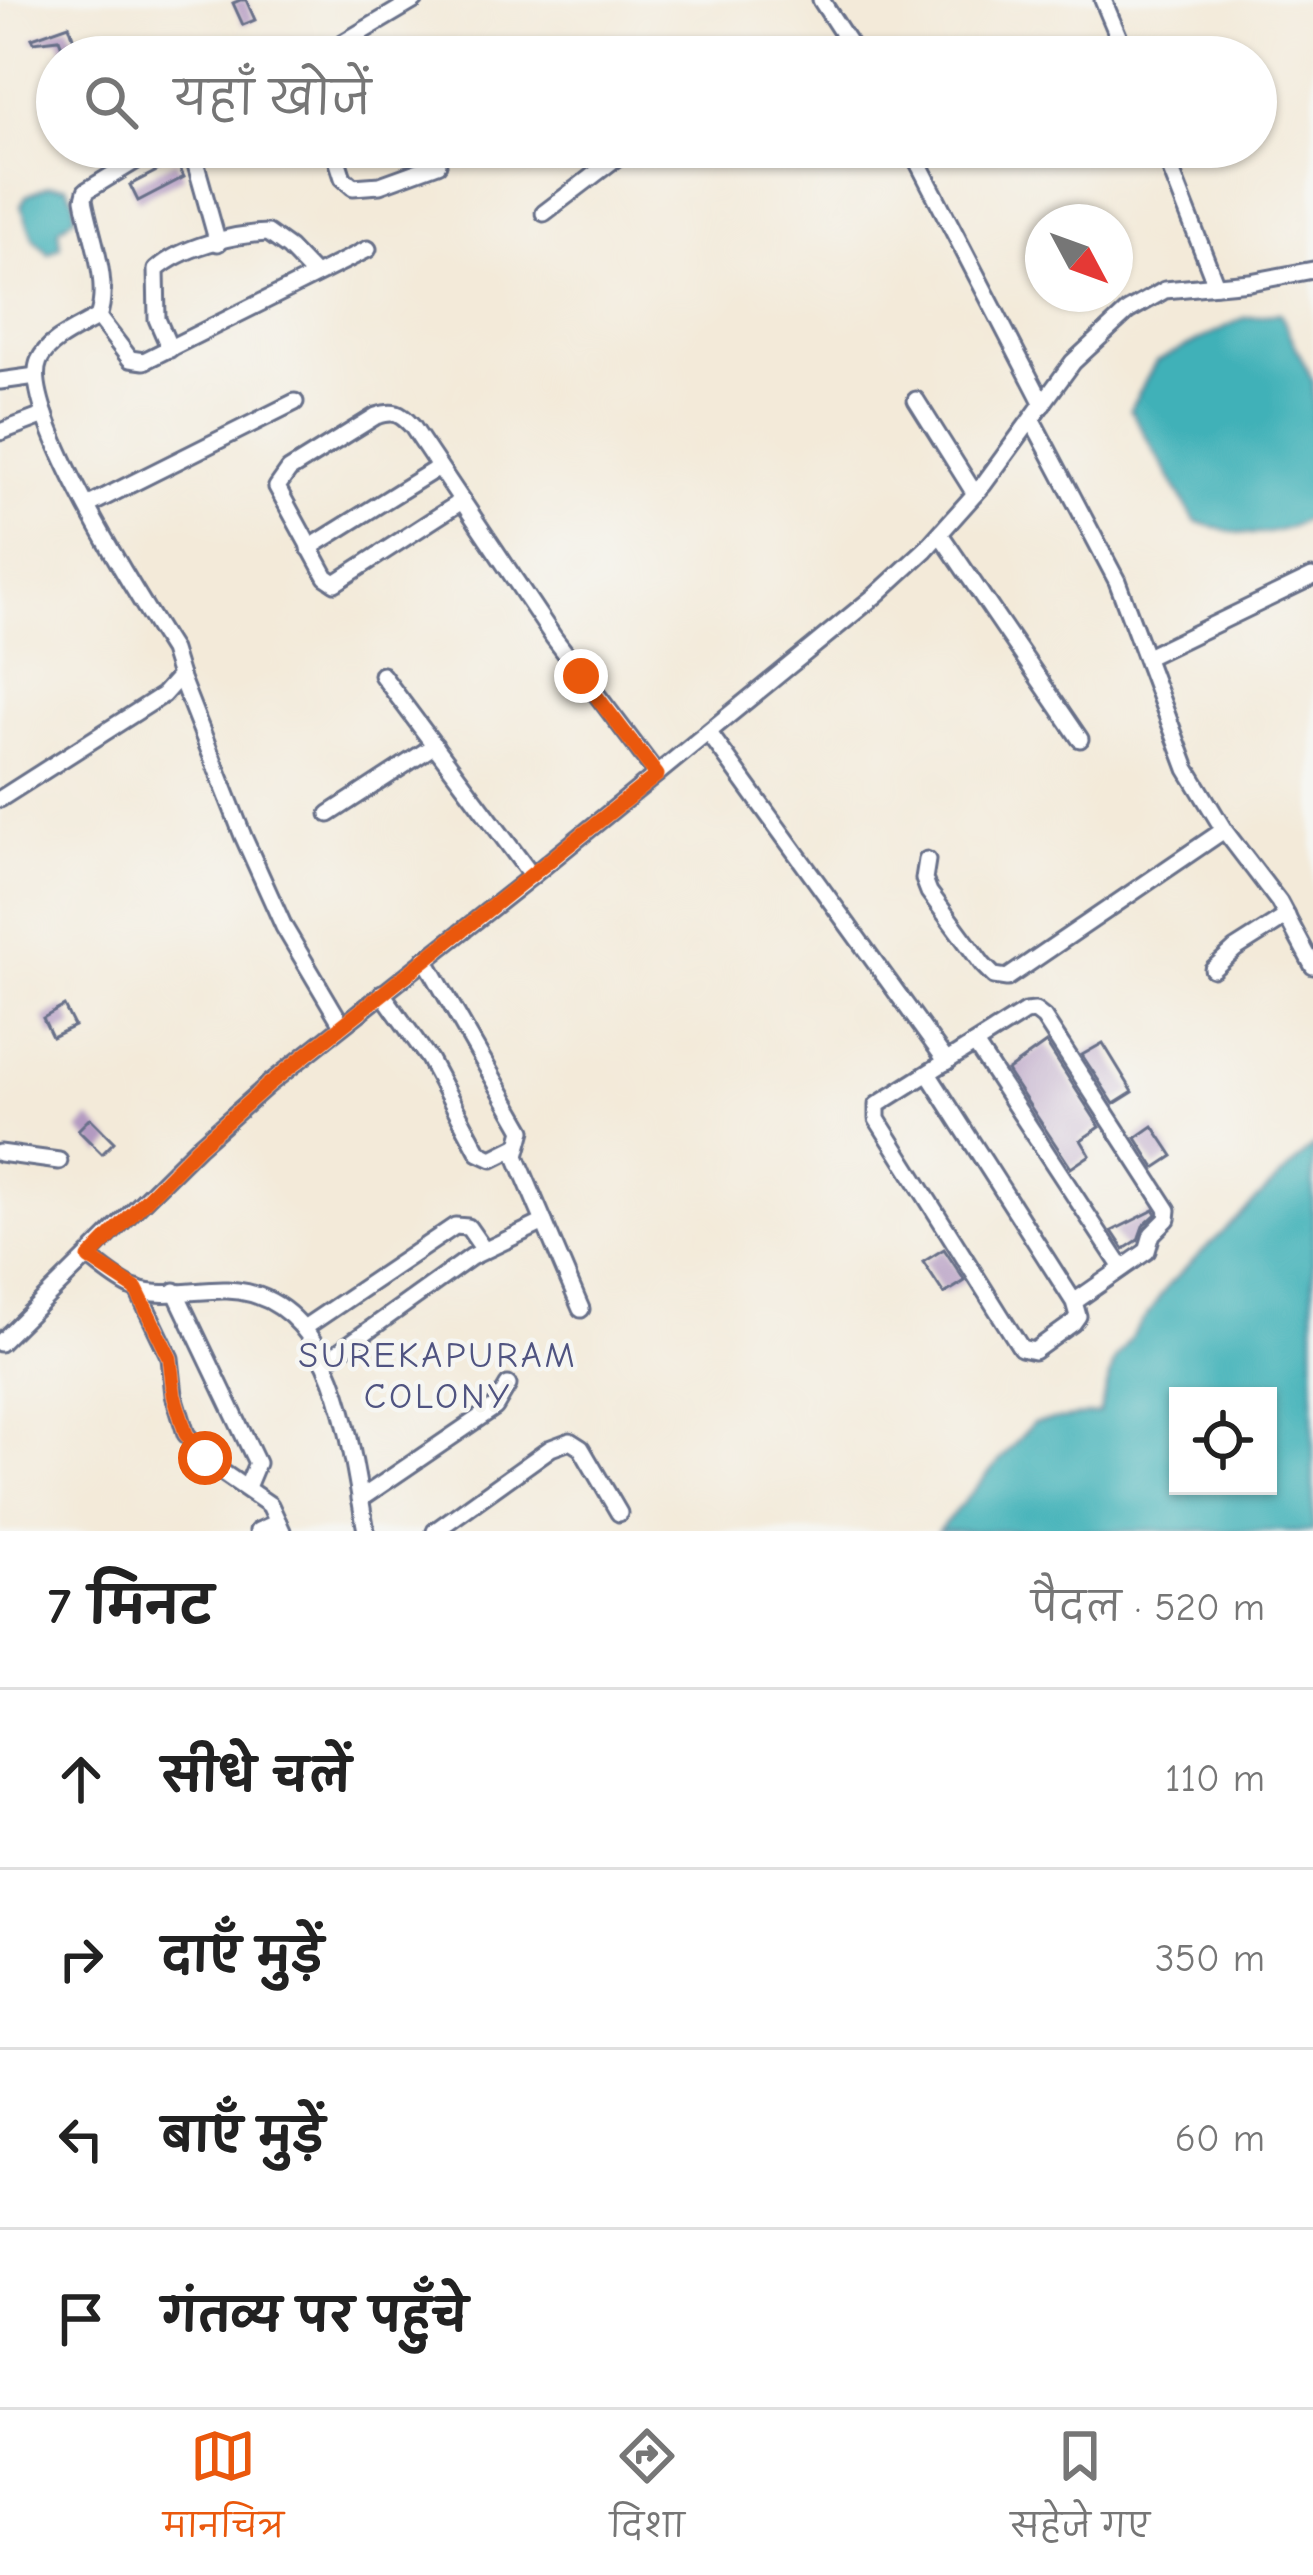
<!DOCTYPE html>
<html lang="hi">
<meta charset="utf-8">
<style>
:root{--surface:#fff;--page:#f6f6f6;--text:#222;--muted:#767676;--line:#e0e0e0;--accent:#ea580c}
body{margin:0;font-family:"Comic Neue","Playpen Sans Deva",sans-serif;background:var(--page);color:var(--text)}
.controls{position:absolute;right:36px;bottom:36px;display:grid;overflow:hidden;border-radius:0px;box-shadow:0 3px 9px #0004}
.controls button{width:108px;height:108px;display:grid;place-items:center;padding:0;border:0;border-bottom:3px solid var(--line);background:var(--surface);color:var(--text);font:60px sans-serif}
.compass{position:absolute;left:1025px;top:204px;width:108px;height:108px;border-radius:50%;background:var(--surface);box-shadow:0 3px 9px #0004;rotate:131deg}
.stop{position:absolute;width:36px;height:36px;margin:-27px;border:9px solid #ea580c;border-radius:50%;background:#fff}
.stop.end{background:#ea580c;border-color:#fff;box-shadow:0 3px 12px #0008}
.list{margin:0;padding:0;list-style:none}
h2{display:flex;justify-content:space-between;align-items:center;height:156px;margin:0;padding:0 48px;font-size:51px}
h2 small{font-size:39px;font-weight:400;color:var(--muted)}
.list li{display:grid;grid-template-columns:78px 1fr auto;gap:36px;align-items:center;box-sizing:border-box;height:180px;padding:0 48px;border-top:3px solid var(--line)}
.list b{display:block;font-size:45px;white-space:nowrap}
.list em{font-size:39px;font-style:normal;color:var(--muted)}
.icon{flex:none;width:66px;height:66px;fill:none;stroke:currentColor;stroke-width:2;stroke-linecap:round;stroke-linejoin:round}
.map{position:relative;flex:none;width:1313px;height:1531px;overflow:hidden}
.search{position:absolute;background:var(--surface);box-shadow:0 3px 9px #0004;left:36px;right:36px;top:36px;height:132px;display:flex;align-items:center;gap:30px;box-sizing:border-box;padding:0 42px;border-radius:66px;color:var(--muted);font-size:45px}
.sheet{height:876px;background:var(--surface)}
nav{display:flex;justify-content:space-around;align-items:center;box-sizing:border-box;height:168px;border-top:3px solid var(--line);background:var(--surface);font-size:33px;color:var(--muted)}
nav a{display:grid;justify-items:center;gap:6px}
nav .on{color:var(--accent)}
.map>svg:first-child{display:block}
.water{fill:#41b1b8;stroke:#2e708b;stroke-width:3;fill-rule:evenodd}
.building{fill:#b39ac1}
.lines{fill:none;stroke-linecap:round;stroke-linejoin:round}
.minor-casing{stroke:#677089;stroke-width:21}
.minor{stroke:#fff;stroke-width:15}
.route{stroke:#ea580c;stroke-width:15}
.labels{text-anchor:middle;stroke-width:9;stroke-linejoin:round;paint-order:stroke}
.neighbourhood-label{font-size:36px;letter-spacing:3px;fill:#505481;stroke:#f6f6f2}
</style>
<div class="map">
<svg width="1313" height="1531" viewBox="0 0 1313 1531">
<rect width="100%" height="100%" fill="#f6f6f2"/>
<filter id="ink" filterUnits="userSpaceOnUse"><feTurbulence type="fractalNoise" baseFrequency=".00833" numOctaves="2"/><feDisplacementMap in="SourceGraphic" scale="24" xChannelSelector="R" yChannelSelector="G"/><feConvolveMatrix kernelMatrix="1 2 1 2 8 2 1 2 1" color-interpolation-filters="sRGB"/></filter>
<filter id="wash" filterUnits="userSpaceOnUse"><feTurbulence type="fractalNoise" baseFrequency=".004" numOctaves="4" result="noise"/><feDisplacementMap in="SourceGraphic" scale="48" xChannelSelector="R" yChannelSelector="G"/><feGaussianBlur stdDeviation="2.7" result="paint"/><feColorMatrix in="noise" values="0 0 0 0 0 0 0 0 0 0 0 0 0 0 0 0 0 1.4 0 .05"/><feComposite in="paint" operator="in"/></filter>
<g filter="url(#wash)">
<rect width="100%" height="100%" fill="#f3ead9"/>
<!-- water -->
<g class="water">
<path d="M49,186H66L74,200L75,216L59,229L60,247L49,254L33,238L21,206L26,196Z"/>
<path d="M1280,313L1313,382V515C1269,542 1242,537 1195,521L1130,409L1156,362L1244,318Z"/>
<path d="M1313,1146V1531H938L1033,1423L1099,1413L1115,1360L1170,1283ZM1268,1396V1486H1178V1396Z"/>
</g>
<g id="blocks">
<!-- building -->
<g class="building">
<path d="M240,0H246L255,20L243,25L233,3Z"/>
<path d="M69,25L79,55L66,57L59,39L34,42L32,38Z"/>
<path d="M176,161L184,177L138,201L130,185Z"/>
<path d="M64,1006L74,1026L52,1037L43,1018Z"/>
<path d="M1046,1043L1100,1127L1081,1140L1090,1155L1071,1168L1007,1071Z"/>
<path d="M1103,1043L1133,1092L1114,1104L1082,1055Z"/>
<path d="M90,1118L114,1142L102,1154L78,1130Z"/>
<path d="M1153,1126L1173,1156L1155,1168L1136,1138Z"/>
<path d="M1154,1210L1156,1214L1143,1226L1138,1240L1124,1249L1112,1231Z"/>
<path d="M944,1249L965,1281L944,1294L923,1262Z"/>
</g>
</g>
</g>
<g filter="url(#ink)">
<use href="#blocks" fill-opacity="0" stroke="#677089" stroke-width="3"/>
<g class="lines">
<!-- minor casing -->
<g class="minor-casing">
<g id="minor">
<path d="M821,0L858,57"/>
<path d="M1103,0L1127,57"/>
<path d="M319,57L415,0"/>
<path d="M191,147L218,243"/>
<path d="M333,147L343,178L353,187L380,185L438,164"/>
<path d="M679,147H704"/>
<path d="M910,147L1043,404"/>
<path d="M1162,147L1216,285"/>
<path d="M544,213L620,155L643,147"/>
<path d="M98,317L130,359L144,361L368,249"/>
<path d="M170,349L157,319L156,270C181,247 234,234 268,233L289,248L315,275"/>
<path d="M0,381L36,376"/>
<path d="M916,400L975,494"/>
<path d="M1032,420L1117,581L1187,769L1224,830L1279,902L1313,966"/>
<path d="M0,432L45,415"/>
<path d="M462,501L335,583L326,577L277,487L289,470L376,416C394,410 400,413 412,426L554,638L657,774"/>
<path d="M87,506L295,402"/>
<path d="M940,534L1080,739"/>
<path d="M309,548L439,467"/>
<path d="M1147,657L1312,577"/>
<path d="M382,675L532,876"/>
<path d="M180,676L243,836L284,927L342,1025"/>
<path d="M709,733L947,1062"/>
<path d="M0,799L163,695L180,676L172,650C142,603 18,409 39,361C48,340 80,328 98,317C111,282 90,235 84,199L86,191L158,147"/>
<path d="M329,814L435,745"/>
<path d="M927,860L924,879L929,892L983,965L994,976L1007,978L1224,830"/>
<path d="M425,959L523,1130L516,1156L581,1309"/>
<path d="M1213,969L1235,949L1287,916"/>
<path d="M382,993L429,1059L479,1153L492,1159L518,1146"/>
<path d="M975,1044L1122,1268"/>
<path d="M929,1075L1074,1302L1147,1251L1152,1234L1167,1219L1168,1210L1044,1018L1035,1011L1025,1012L877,1105V1119L1021,1348L1034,1351L1073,1323L1078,1316L1074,1302"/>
<path d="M0,1153L59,1161"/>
<path d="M89,1258C103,1268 118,1282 135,1289C161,1299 199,1289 227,1290C338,1294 350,1446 366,1531"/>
<path d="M137,1289L170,1358L174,1395L186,1434L219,1470L270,1505L282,1531"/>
<path d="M175,1291L257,1463L247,1487"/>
<path d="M304,1328L455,1226L468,1227L484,1250"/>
<path d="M0,1343L198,1147L269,1084L532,876L876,595L925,550L983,485L1073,362L1128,311L1165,290L1250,282L1313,270"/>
<path d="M324,1362L471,1257L544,1222"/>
<path d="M360,1499L495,1407L508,1385"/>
<path d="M258,1531L278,1522"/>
<path d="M435,1531L551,1448L570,1441L581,1448L619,1513"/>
</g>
</g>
<!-- minor -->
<use href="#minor" class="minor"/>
</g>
</g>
<g class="lines" filter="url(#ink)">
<!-- route -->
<path class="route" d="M205,1458L186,1434L174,1395L170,1358L136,1289L89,1258L198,1147L269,1084L657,775L581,676"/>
</g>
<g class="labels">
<!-- neighbourhood labels -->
<g class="neighbourhood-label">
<text x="438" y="1367">SUREKAPURAM<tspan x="438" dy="41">COLONY</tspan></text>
</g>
</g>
</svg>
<div class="controls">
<button><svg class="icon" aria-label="locate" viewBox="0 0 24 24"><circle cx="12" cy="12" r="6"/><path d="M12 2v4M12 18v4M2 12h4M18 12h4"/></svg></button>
</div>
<svg class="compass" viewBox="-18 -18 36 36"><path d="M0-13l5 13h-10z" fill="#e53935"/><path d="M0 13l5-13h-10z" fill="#767676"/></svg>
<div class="stop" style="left:205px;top:1458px"></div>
<div class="stop end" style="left:581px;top:676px"></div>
<div class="search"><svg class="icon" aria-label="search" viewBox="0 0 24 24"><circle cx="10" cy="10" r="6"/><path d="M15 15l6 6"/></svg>यहाँ खोजें</div>
</div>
<section class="sheet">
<h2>7 मिनट<small>पैदल · 520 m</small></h2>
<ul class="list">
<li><svg class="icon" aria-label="ahead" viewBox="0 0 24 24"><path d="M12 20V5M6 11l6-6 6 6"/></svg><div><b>सीधे चलें</b></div><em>110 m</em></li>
<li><svg class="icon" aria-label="right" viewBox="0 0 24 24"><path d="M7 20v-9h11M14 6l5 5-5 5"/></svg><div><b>दाएँ मुड़ें</b></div><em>350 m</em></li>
<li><svg class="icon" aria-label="left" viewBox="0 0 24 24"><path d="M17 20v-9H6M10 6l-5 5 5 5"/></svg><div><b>बाएँ मुड़ें</b></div><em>60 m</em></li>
<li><svg class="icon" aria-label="arrive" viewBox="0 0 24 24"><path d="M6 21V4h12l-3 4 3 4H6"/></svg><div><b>गंतव्य पर पहुँचे</b></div></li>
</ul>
</section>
<nav>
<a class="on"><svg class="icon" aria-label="map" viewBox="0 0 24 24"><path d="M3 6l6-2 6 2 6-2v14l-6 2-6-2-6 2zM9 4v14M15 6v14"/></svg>मानचित्र</a>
<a><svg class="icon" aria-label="directions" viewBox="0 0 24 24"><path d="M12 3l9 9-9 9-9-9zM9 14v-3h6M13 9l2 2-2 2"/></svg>दिशा</a>
<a><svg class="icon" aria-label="saved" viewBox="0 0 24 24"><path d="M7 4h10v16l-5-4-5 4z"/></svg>सहेजे गए</a>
</nav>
